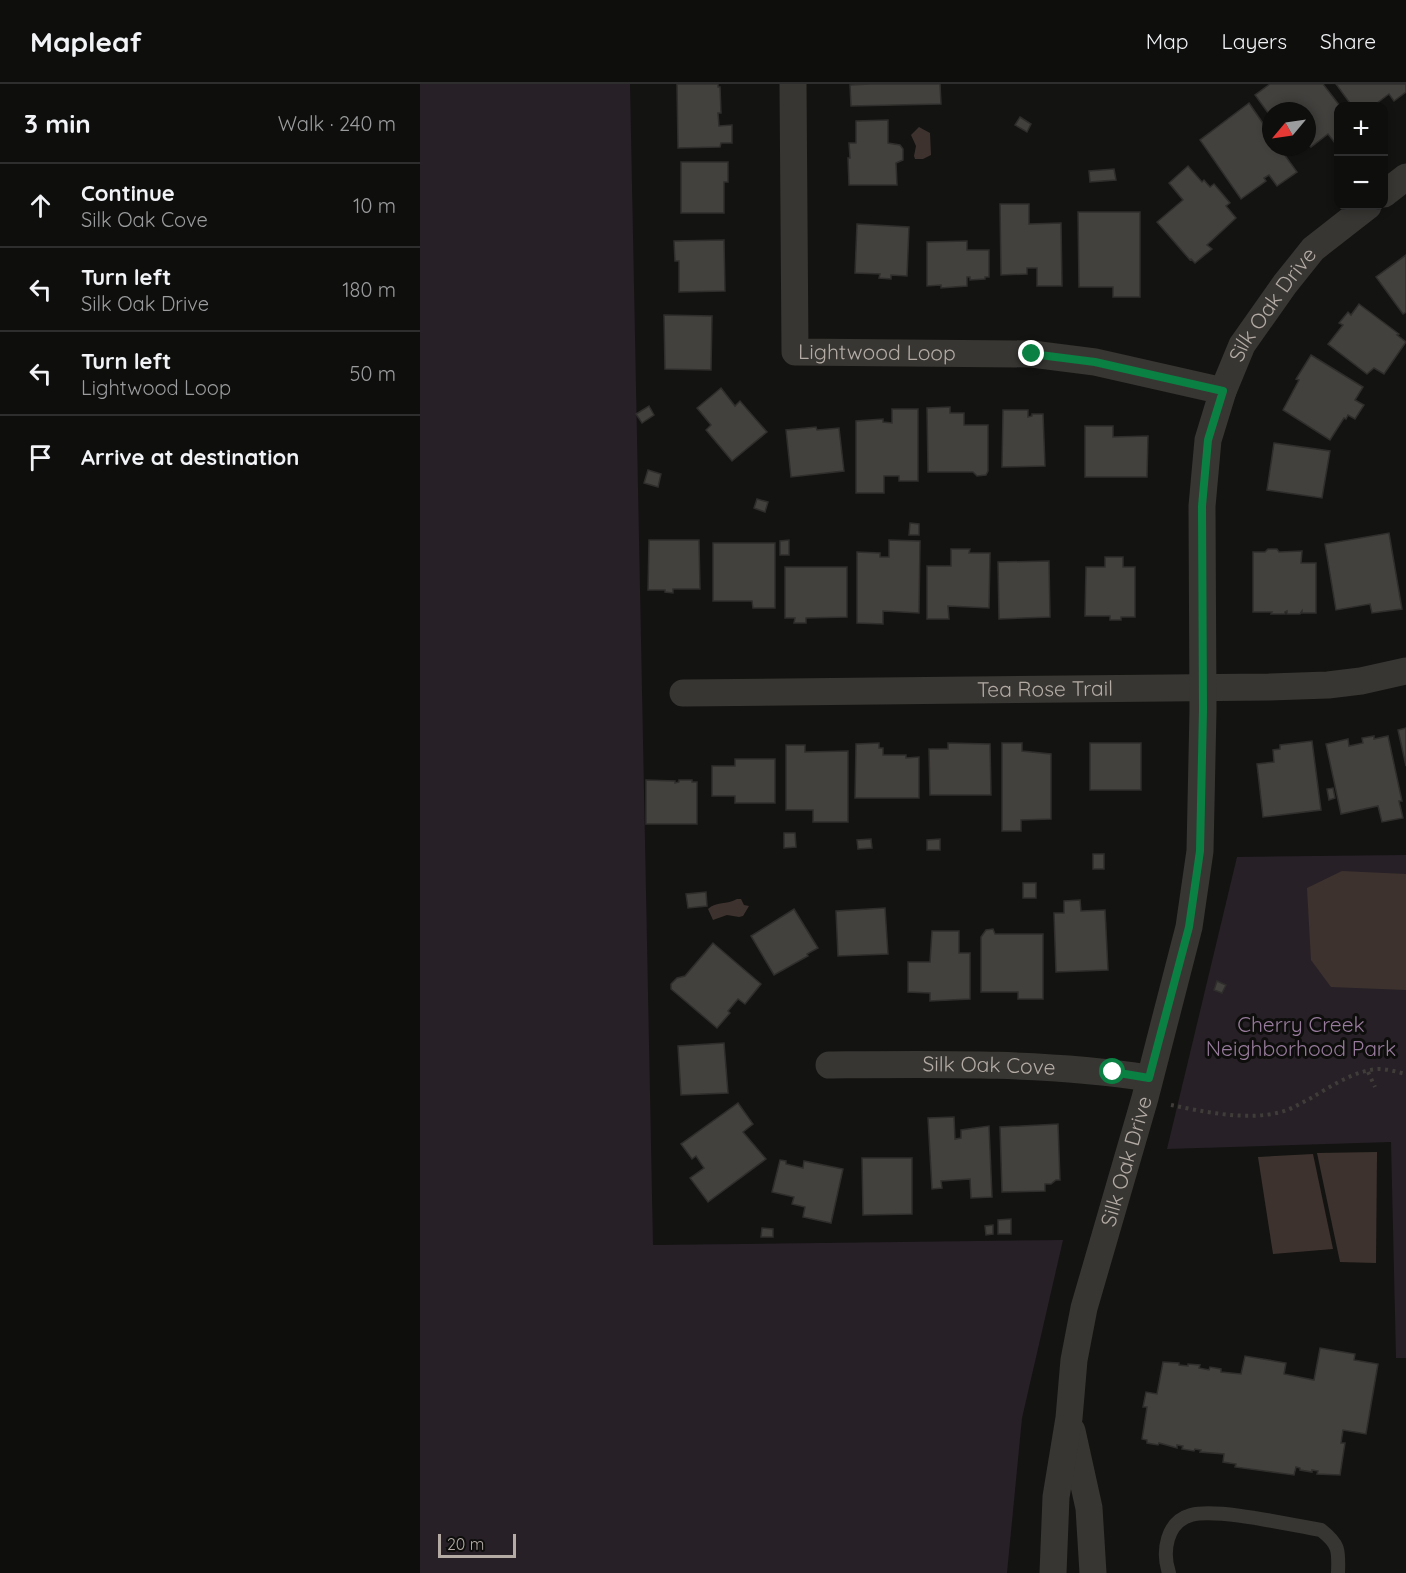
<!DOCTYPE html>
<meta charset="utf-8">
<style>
:root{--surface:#0e0e0d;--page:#1c1c1b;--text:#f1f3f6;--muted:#9b9c9d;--line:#2e2e2e}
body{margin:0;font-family:Quicksand,sans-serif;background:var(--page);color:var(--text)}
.controls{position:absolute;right:18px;top:18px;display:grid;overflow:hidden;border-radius:12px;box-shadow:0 3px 9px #0003}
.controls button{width:54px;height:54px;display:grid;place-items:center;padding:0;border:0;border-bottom:2px solid var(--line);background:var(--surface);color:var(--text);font:30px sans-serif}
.compass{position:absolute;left:842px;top:18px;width:54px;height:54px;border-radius:50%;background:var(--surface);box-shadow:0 3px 9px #0003;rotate:241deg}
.scale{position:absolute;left:18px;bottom:15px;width:78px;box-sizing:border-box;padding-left:6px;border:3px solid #b3aba4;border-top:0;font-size:16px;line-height:21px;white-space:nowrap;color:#b3aba4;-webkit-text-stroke:4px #0e0e0c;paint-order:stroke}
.stop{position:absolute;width:18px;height:18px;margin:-14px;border:4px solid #0b8043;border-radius:50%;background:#fff}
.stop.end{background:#0b8043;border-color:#fff;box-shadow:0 2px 6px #0008}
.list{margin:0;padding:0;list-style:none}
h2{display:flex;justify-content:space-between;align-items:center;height:78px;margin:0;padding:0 24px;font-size:26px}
h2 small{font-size:20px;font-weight:400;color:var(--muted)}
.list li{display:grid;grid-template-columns:39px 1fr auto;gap:18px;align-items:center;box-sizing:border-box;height:84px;padding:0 24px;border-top:2px solid var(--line)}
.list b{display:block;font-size:22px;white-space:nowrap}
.list p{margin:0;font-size:20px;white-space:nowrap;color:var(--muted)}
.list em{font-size:20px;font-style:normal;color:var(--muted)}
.icon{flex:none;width:33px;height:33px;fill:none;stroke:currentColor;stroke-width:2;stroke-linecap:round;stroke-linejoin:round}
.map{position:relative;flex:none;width:986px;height:1489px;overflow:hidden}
header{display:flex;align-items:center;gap:36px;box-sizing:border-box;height:84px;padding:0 30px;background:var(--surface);border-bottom:2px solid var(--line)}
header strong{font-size:28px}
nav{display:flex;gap:33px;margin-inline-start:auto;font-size:21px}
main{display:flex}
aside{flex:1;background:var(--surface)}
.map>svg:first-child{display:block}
.green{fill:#272027}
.water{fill:#3d322e}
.building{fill:#43413e;stroke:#2f2e2c;stroke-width:1.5}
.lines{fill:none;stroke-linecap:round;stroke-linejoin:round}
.path{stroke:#3f3c39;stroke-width:4;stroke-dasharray:3 4.5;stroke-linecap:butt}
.lane{stroke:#383633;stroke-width:14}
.street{stroke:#383633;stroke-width:27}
.route{stroke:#0b8043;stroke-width:8}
.labels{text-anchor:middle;stroke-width:6;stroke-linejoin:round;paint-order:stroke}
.street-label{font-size:21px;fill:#b3aba4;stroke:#0e0e0c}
.park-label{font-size:21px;fill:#987b9d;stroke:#0e0e0c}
</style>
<header>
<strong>Mapleaf</strong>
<nav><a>Map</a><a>Layers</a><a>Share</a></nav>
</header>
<main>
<aside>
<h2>3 min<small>Walk · 240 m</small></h2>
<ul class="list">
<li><svg class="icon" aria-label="ahead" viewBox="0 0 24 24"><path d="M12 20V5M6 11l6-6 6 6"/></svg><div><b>Continue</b><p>Silk Oak Cove</p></div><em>10 m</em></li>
<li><svg class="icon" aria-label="left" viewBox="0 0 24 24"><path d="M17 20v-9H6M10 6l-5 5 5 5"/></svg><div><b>Turn left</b><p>Silk Oak Drive</p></div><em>180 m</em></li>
<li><svg class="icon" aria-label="left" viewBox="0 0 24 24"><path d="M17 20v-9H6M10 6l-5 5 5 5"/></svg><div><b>Turn left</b><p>Lightwood Loop</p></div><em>50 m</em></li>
<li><svg class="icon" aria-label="arrive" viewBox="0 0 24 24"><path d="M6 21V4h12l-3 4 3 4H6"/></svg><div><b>Arrive at destination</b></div></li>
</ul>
</aside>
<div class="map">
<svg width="986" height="1489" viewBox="0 0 986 1489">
<rect width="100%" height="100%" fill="#131311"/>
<!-- green -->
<g class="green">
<path d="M0,0H210L233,1161L643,1156L602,1334L587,1489H0Z"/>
<path d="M986,771V1274H976L971,1058L747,1065L817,773Z"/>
</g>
<!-- water -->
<g class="water">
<path d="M499,43L510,49L511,71L503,75H495L494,72L496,62L491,51Z"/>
<path d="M922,787L986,790V906L911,903L891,876L887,804Z"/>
<path d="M317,815H321L324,821L329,822L323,832L319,833L307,831L293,836L288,825C296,817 307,821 317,815Z"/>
<path d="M957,1068L956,1179L920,1178L897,1069Z"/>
<path d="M893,1070L913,1165L853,1170L838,1073Z"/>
</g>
<!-- building -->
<g class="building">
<path d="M257,0H298V3H300L301,29H298L299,42L312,41V59H301L300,63L258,64Z"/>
<path d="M450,0H520L521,20L431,22L430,1Z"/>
<path d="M850,0H903L920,22L918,56L915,59L908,50L891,63L887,60V27H851V33L835,11Z"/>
<path d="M916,0H986V8L974,17L969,10L953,22H932Z"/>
<path d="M829,19L851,51V63H859L877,88L857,102L849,91L844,94L846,97L821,115L780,56Z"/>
<path d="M600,33L611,40L607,48L595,41Z"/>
<path d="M468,36V59L480,61L483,65V76L476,79L477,101H429L428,74H430L429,59H436V37Z"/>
<path d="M261,78H308V98H304V129H261Z"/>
<path d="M768,82L782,98L784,96L790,103L794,100L810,119L806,122L816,134L787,161L792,165L775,179L771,175L770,176L737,138L763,116L749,99Z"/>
<path d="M694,85L696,96L670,98L669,87Z"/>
<path d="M580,120H609V140L641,139L642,202H617V184H607V190L581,191Z"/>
<path d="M658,128H720V213H693V203H659Z"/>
<path d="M437,140L489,143L487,192L471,191V195L459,194L460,190L435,189Z"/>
<path d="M304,156L305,207L259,208V177H255L254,157Z"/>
<path d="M547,157V166H569V193H565V195L550,196V193H547V202L521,204V201L507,202V158Z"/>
<path d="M986,171V228L983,230L956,193Z"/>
<path d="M939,220L979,250L977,251L986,258L964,290L954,284L947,290L908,260L923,241L919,239L928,228L931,231Z"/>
<path d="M244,231L292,232L291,286L245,285Z"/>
<path d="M891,271L943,303L935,316L944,321L935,335L928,331L926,335L924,334L910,356L863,326L879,296L876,295Z"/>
<path d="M301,304L315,322L320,317L347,348L312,377L286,346L291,341L277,324Z"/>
<path d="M229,322L234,331L222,339L216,330Z"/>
<path d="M530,323V329H544V341H568V387L566,391L557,392L553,388H508L507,324Z"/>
<path d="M472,325H498V397H479V392H464V409H436V337L463,335V338L472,339Z"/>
<path d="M583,326H608V333L612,332V330H623L625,382L582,383Z"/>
<path d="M665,342H693V353L728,352L727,393H665Z"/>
<path d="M396,343L397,346L419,344L424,387L371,393L366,346Z"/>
<path d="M854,359L910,367L902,414L847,406Z"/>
<path d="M228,386L241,390L238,403L224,399Z"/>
<path d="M337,415L348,418L345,428L334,424Z"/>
<path d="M490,439L499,440V451H489Z"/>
<path d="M969,449L982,525L952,529L950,520L916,526L905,460Z"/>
<path d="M229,456H279L280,505H253V509L245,508V506H228Z"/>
<path d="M369,456V471H360V457Z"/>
<path d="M469,456L500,457L499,529L463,527V540L437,539V468L460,469V473H469Z"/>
<path d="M293,459H355V524H333L332,517H293Z"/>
<path d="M531,465H550L549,469H570L569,524L528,522L529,535H507V482H531Z"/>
<path d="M848,465H857L859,468L882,467L881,479H896V529H882V527L880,530H867V527L865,528V530H851L852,528H833V468H845Z"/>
<path d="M685,473H703V483H715V533H701V536H690V532H665L666,483H685Z"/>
<path d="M629,477L630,533L579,535L578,478Z"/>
<path d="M365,483H427V533L386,534V539H374L375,534H365Z"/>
<path d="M986,644V682L978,646Z"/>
<path d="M954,652V655L968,652L982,717H979L983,734L962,738L958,722L921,730L906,660L928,655L929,662L943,659L942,654Z"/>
<path d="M892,657L901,726L843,733L837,680L854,678L853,666L860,665V661Z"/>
<path d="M459,659V664H463V671H486V674L499,673V714H435L436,660Z"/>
<path d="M528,659L570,660L571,711H510L509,665H528Z"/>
<path d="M582,659H602V667L631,670V735L601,736V747H582Z"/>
<rect x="670" y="659" width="51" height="47"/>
<path d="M366,661H385V668L428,667V738H393V726H366Z"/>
<path d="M315,675H355V719H315V712H292V682H315Z"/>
<path d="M226,696L255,697V699L259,698V696H272V698H277V740H226Z"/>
<path d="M913,704L915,714L909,716L907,705Z"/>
<path d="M364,749H375L376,763L364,764Z"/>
<path d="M451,755L452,764L438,765L437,756Z"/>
<path d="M520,755V766H507V756Z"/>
<rect x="673" y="770" width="11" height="15"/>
<rect x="603" y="799" width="13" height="15"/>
<path d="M286,808L287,822L268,824L266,810Z"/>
<path d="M660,816L661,827L685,826L688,886L636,888L634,829H644V817Z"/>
<path d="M465,824L468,870L418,872L416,827Z"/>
<path d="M374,825L398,864L387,870L388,872L354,891L331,852Z"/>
<path d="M573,845L575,850H623V915H598V908H561V853L566,846Z"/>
<path d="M512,847H539V869H550V915L510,917V909L488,908V878H510Z"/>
<path d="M293,859L341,900L325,920L318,915L308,927L310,929L297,944L251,905V900L257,894L265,892Z"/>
<path d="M797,897L806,901L802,909L794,906Z"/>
<path d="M304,959L308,1009L261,1011L258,962Z"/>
<path d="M318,1019L333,1040L323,1048L346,1075L288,1118L270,1094L284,1084L276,1072L272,1075L261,1060Z"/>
<path d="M534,1033L535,1055L541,1054V1046L569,1042L572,1113L551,1114L550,1095L521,1097L522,1104L512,1105L508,1034Z"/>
<path d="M638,1040L640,1096H636L631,1100H625V1107L582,1108L580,1043Z"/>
<path d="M442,1074H492V1130L443,1131Z"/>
<path d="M360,1076L366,1077V1080L383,1084L384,1077L423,1085L411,1139L383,1133L385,1123L372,1120L374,1113L352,1108Z"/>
<path d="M591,1135V1150H578V1136Z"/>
<path d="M573,1141V1150L566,1151L565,1142Z"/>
<path d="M342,1144L353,1145V1153H341Z"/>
<path d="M900,1264L935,1270L934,1276L958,1280L946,1350L923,1346L921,1359H925L920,1391L897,1390L898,1387L892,1386V1388L880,1386V1384L876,1383L874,1391L815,1383L816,1380L803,1378L804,1370L780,1368L781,1366L775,1365L774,1367L762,1365L763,1362L757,1361V1364L739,1359L738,1361L727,1359V1356L722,1355L727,1323H723L726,1308L737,1310L743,1278L759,1279V1281L768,1282V1280L780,1281L779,1284L789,1286L790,1283L801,1285V1288L821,1290L825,1272L866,1279L864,1290L894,1296Z"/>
</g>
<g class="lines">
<!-- path -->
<g class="path">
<path d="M948,988L955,1003"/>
<path d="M751,1021C785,1028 827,1037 861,1028C872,1025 881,1019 891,1014C910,1003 935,986 959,985C968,985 977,988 986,990"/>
</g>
<!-- lane -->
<path class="lane" d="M749,1489C742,1468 746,1438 771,1431C799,1424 870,1441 901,1446C919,1460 919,1466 918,1489"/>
<!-- street -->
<g class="street">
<path id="s1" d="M373,0L375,268L612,270L675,278L803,307"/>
<path d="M964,110L986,93"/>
<path id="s2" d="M263,609L849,603L908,601L941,597L986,587"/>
<path id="s3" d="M409,981C516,980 623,978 729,994"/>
<path d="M652,1347L669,1424L673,1489"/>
<path id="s4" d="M633,1489L636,1413L649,1334L654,1276L664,1224L725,1014L769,843L780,767L783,626L782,422L788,356L803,307L822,261L865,200L893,165L948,122"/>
</g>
</g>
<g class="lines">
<!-- route -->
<path class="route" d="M612,270L675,278L803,307L788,356L782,422L783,626L780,767L769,843L729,994L693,988"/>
</g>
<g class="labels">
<!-- street labels -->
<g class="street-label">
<text dy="7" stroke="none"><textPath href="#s4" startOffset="1302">Silk Oak Drive</textPath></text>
<text dy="7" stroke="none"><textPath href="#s1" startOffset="350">Lightwood Loop</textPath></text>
<text dy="7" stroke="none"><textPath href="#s2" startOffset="362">Tea Rose Trail</textPath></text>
<text dy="7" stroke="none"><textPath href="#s3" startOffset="160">Silk Oak Cove</textPath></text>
<text dy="7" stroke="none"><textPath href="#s4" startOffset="420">Silk Oak Drive</textPath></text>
</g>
<!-- park labels -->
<g class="park-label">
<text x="881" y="948">Cherry Creek<tspan x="881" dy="24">Neighborhood Park</tspan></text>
</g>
</g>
</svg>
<div class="controls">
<button>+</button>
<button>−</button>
</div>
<svg class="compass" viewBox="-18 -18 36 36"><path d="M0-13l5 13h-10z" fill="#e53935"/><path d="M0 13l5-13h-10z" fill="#9b9c9d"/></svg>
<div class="scale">20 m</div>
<div class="stop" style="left:693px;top:988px"></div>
<div class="stop end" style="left:612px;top:270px"></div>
</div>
</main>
